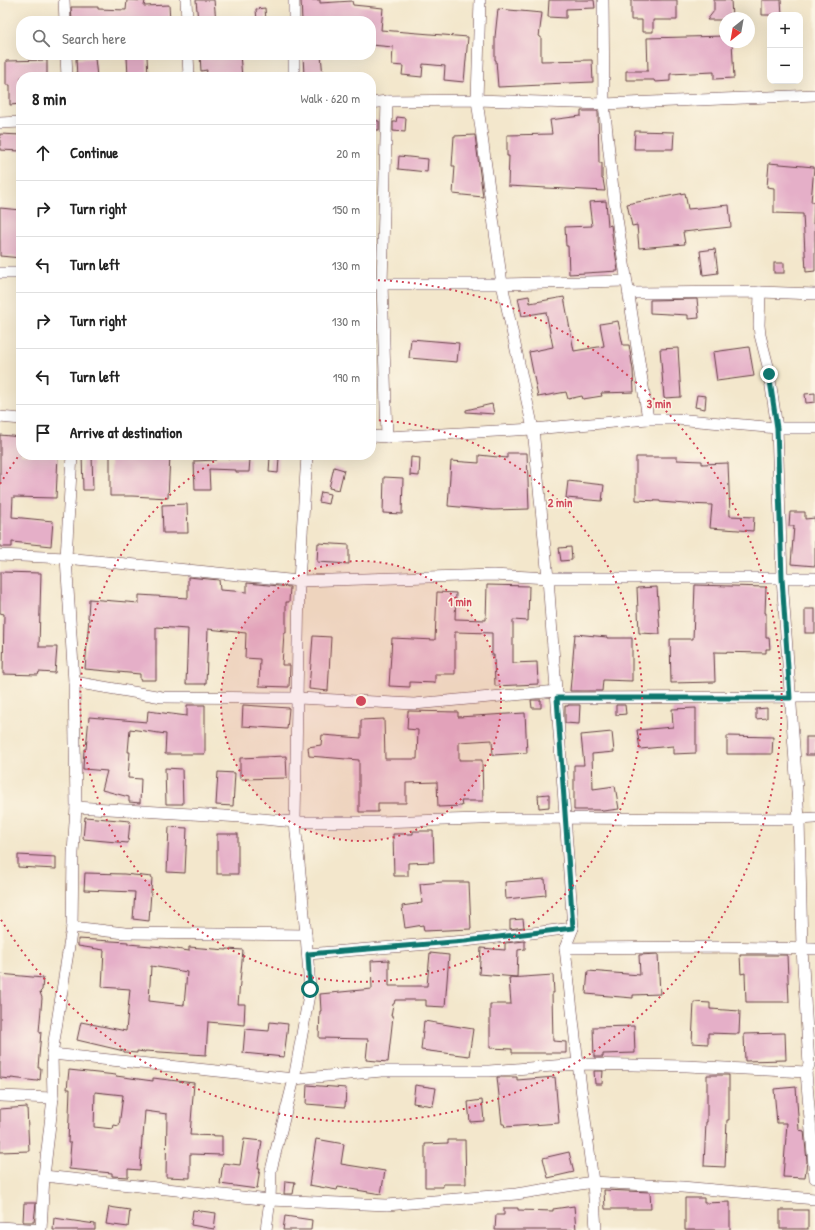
<!DOCTYPE html>
<meta charset="utf-8">
<style>
:root{--surface:#fff;--page:#f2f2f2;--text:#222;--muted:#767676;--line:#e0e0e0}
body{margin:0;font-family:"Patrick Hand",sans-serif;background:var(--page);color:var(--text)}
.controls{position:absolute;right:12px;top:12px;display:grid;overflow:hidden;border-radius:8px;box-shadow:0 4px 16px #0002}
.controls button{width:36px;height:36px;display:grid;place-items:center;padding:0;border:0;border-bottom:1px solid var(--line);background:var(--surface);color:var(--text);font:20px sans-serif}
.compass{position:absolute;left:719px;top:12px;width:36px;height:36px;border-radius:50%;background:var(--surface);box-shadow:0 4px 16px #0002;rotate:211deg}
.stop{position:absolute;width:12px;height:12px;margin:-9px;border:3px solid #0f766e;border-radius:50%;background:#fff}
.stop.end{background:#0f766e;border-color:#fff;box-shadow:0 1px 4px #0008}
.list{margin:0;padding:0;list-style:none}
h2{display:flex;justify-content:space-between;align-items:center;height:52px;margin:0;padding:0 16px;font-size:17px}
h2 small{font-size:13px;font-weight:400;color:var(--muted)}
.list li{display:grid;grid-template-columns:26px 1fr auto;gap:12px;align-items:center;box-sizing:border-box;height:56px;padding:0 16px;border-top:1px solid var(--line)}
.list b{display:block;font-size:15px;white-space:nowrap}
.list em{font-size:13px;font-style:normal;color:var(--muted)}
.icon{flex:none;width:22px;height:22px;fill:none;stroke:currentColor;stroke-width:2;stroke-linecap:round;stroke-linejoin:round}
.map{position:relative;flex:none;width:815px;height:1230px;overflow:hidden}
.search{position:absolute;background:var(--surface);box-shadow:0 4px 16px #0002;left:16px;top:16px;width:360px;height:44px;display:flex;align-items:center;gap:10px;box-sizing:border-box;padding:0 14px;border-radius:16px;color:var(--muted);font-size:15px}
.panel{position:absolute;background:var(--surface);box-shadow:0 4px 16px #0002;left:16px;top:72px;width:360px;height:388px;border-radius:16px}
.map>svg:first-child{display:block}
.building{fill:#e5afc8;fill-rule:evenodd}
.lines{fill:none;stroke-linecap:round;stroke-linejoin:round}
.minor-casing{stroke:#633d43;stroke-width:12}
.minor{stroke:#fff;stroke-width:11}
.route{stroke:#0f766e;stroke-width:5}
.ring{fill:none;stroke:#d1495b;stroke-width:2;stroke-dasharray:2 4}
.centre{fill:#d1495b;stroke:#fcf5e5;stroke-width:2}
.ring-label{font-size:12px;text-anchor:middle;font-weight:bold;fill:#d1495b;stroke:#fcf5e5;stroke-width:3;stroke-linejoin:round;paint-order:stroke}
</style>
<div class="map">
<svg width="815" height="1230" viewBox="0 0 815 1230">
<rect width="100%" height="100%" fill="#fcf5e5"/>
<filter id="ink" filterUnits="userSpaceOnUse"><feTurbulence type="fractalNoise" baseFrequency=".025" numOctaves="2"/><feDisplacementMap in="SourceGraphic" scale="8" xChannelSelector="R" yChannelSelector="G"/><feConvolveMatrix kernelMatrix="1 2 1 2 8 2 1 2 1" color-interpolation-filters="sRGB"/></filter>
<filter id="wash" filterUnits="userSpaceOnUse"><feTurbulence type="fractalNoise" baseFrequency=".012" numOctaves="4" result="noise"/><feDisplacementMap in="SourceGraphic" scale="16" xChannelSelector="R" yChannelSelector="G"/><feGaussianBlur stdDeviation="0.9" result="paint"/><feColorMatrix in="noise" values="0 0 0 0 0 0 0 0 0 0 0 0 0 0 0 0 0 1.4 0 .05"/><feComposite in="paint" operator="in"/></filter>
<g filter="url(#wash)">
<rect width="100%" height="100%" fill="#f3e7cc"/>
<g id="blocks">
<!-- building -->
<g class="building">
<path d="M127,0L145,1L144,6L169,5L170,21H72L71,7H98V9L126,10Z"/>
<path d="M196,0H214L216,21H198Z"/>
<path d="M301,0H320V3L352,1L353,5L383,8L381,30L468,37L464,82L444,80L445,66L423,64L422,77L402,75L403,66L392,65L393,47L371,45V21H302Z"/>
<path d="M549,0H594L595,8L566,9V18L548,17Z"/>
<path d="M631,0H677V20H653V32H642V20H631Z"/>
<path d="M714,0H731L732,18H725V20H707L714,11Z"/>
<path d="M762,0H781L782,15H762Z"/>
<path d="M265,8L266,21H257L256,9Z"/>
<path d="M498,9L542,13L539,37H541V61L592,60L593,82L543,84V85L498,87L496,60H495V37Z"/>
<path d="M725,36V42H732L734,78L714,79V72L670,74V81L655,82L654,80H626V71H648L647,38Z"/>
<path d="M200,55H240L242,77H206L207,70L201,71Z"/>
<path d="M303,55H321L323,76H304Z"/>
<path d="M147,56L148,77H128L127,57Z"/>
<path d="M95,58L97,77H77L76,59Z"/>
<path d="M47,60V77H21V104L10,105V85H6V61Z"/>
<path d="M581,111H598L599,163H602V179H603L605,191L508,186L509,156H507V135L552,134L550,120L581,116Z"/>
<path d="M397,117L406,118L405,132L393,131V122H396Z"/>
<path d="M371,120L379,121V130H371Z"/>
<path d="M635,131L674,132L673,149H634Z"/>
<path d="M0,134L21,135V151L0,150Z"/>
<path d="M475,135L483,197L453,194L455,166H452L454,136Z"/>
<path d="M399,156L428,159L427,172L398,169Z"/>
<path d="M769,163L814,167L811,202H814L813,224H815V271L806,272L803,214L774,213V188L767,187Z"/>
<path d="M685,193L688,209L729,205L731,227L683,232L685,244L639,248L637,225L632,226L627,204Z"/>
<path d="M606,201L608,226L611,225L614,250H615L618,271L569,274L568,246H566L565,227L592,226L589,202Z"/>
<path d="M0,208L21,210V258L0,256Z"/>
<path d="M715,249L718,273L703,275L700,251Z"/>
<rect x="774" y="263" width="10" height="10"/>
<path d="M529,296L530,303L564,297L574,351L604,346L600,324L618,321L623,345H629L633,370L634,392L601,393L602,396L583,399L582,396L568,399L566,392L538,397L529,352L553,347L546,312L522,316L518,298Z"/>
<path d="M697,299L699,318L688,319V315L650,313V300Z"/>
<path d="M411,339L459,343L457,362L409,358Z"/>
<path d="M749,347L754,376L717,381L713,352Z"/>
<path d="M678,348L681,397L664,398L660,349Z"/>
<path d="M815,393V402L806,403L805,394Z"/>
<path d="M697,395L706,396L705,409L695,407Z"/>
<path d="M492,404L494,414L466,412V410Z"/>
<path d="M0,435L21,437V455H58L56,498L13,497L12,517L53,521L51,546L12,542V547H0Z"/>
<path d="M507,453H527L529,509L493,510L448,506L451,461L479,463V455L507,458Z"/>
<path d="M82,455H92L93,490H83Z"/>
<path d="M110,455H170L168,498L132,496H110Z"/>
<path d="M270,457H279L278,473L269,472Z"/>
<path d="M411,457L420,458L419,476L410,475Z"/>
<path d="M636,457H677V460L702,461V464L728,463L730,516L754,517L753,531L710,528L712,505L686,504L660,502V501L636,500Z"/>
<path d="M216,458L250,459L249,472H236V470L209,469L210,490H195L194,461L216,460Z"/>
<path d="M334,467L344,470L339,490L329,488Z"/>
<path d="M384,477L403,478L402,514L383,513Z"/>
<path d="M568,481L604,485L602,501L566,498Z"/>
<path d="M321,492L330,494L328,504L319,502Z"/>
<path d="M187,504L188,533H163L162,505Z"/>
<path d="M790,512H805V519L815,518V566L791,564L794,526H789Z"/>
<path d="M318,543L349,545V564L317,562Z"/>
<path d="M571,547L572,560L561,561L559,548Z"/>
<path d="M0,572L41,573L39,647H57L55,673L39,672L38,675L3,674L4,614L0,613Z"/>
<path d="M188,577L219,580L220,590L247,592V583L290,587L289,602H286V633H284L282,665H290L289,687L259,686L260,659L245,658L246,633L208,629L206,684H186L188,629L156,627V680H140V674L85,669L89,618H88L89,599L139,603V595L188,598Z"/>
<path d="M487,585L529,586L528,621L513,620V663L537,662L538,684L495,686L494,655H492V633L455,632V674H435V683L410,682V687L389,686L392,638L435,640L437,592L456,593L455,619L486,620Z"/>
<path d="M695,585L766,587L765,613H766V637H769L770,649H766V653L714,652L715,682L671,683L670,639H693Z"/>
<path d="M657,587L660,634L639,633L637,588Z"/>
<rect x="805" y="609" width="10" height="24"/>
<path d="M575,634L607,637V638H632V681L603,680L602,691H570Z"/>
<path d="M313,636L331,637L328,691L309,689Z"/>
<path d="M531,700H541V708H532Z"/>
<path d="M187,705H205V754H165L166,734L130,729L128,752H130L128,778L141,779L140,803L129,802V797L102,790L107,771L83,769L84,749H86L89,717L147,722L148,711L187,716Z"/>
<path d="M243,705L289,708L287,729L242,726Z"/>
<path d="M568,705H580L579,724L565,723V706H568Z"/>
<path d="M616,705H625L626,714L616,715Z"/>
<path d="M696,708V753L673,754V746L640,749L637,730L673,727L672,709Z"/>
<path d="M767,708V718L756,719V709Z"/>
<path d="M408,711L458,712V717L525,713L527,753L493,755L492,740L459,742V760H482L483,801H461L462,806L438,807L437,782L406,783V803H378V812H359V760L309,756L308,747L321,745L322,735L361,738V720L384,719L385,759H417L418,730L407,729Z"/>
<path d="M612,732L614,752L592,754L593,789L615,786L619,809L603,811H602L601,810H574V765H584L581,735Z"/>
<path d="M727,736L773,737L772,754H727Z"/>
<rect x="806" y="737" width="9" height="18"/>
<path d="M286,756L287,778L240,779V758Z"/>
<path d="M165,768L182,769L183,804H166Z"/>
<path d="M218,772L235,773L233,806L216,805Z"/>
<path d="M549,794V807L539,808L538,795Z"/>
<path d="M85,817L130,821L128,843L83,839Z"/>
<path d="M169,827L187,828L185,873L167,872Z"/>
<path d="M413,831H433L434,862L408,863V876H394L393,834H413Z"/>
<rect x="217" y="834" width="21" height="40"/>
<path d="M18,855L56,857V869L18,867Z"/>
<path d="M85,873L124,874L152,877L149,921L133,919L135,892L84,890Z"/>
<path d="M545,879L546,895L506,899L505,882Z"/>
<path d="M442,882H469L471,929L424,931L423,925L405,928L402,906L422,903L420,884Z"/>
<path d="M523,919L524,927L510,929V920Z"/>
<path d="M78,939L128,942V944L163,947L189,951V947L227,950V949L243,950L238,1004H245L244,1025L208,1022L206,1055L145,1051V1052L137,1051V1053L124,1052V1051L77,1040L81,1022L126,1031L130,989L102,987L104,950L78,946ZM151,966L187,972L184,1005L149,1001Z"/>
<path d="M525,941V949L518,950L517,977L479,974L481,948L505,950V943Z"/>
<path d="M430,953L449,955L445,1007L426,1006V1000H395L394,1004H393L391,1016H393L388,1062L366,1060L368,1039L319,1038L320,1011H321L320,994L372,989L371,961L389,960V986H427Z"/>
<path d="M658,954L660,994L633,995V998L586,994L588,971L640,975L639,955Z"/>
<path d="M740,955H787L789,1002H746L745,973L741,974Z"/>
<path d="M0,974L43,978L42,990L40,992L42,998L39,1032H41L38,1068H41L40,1080L37,1079V1081L11,1078V1079L0,1078Z"/>
<path d="M553,975L554,993H552L553,1041L566,1042V1053H512V1049L490,1048V1004H511L509,978Z"/>
<path d="M694,1002L710,1003V1009L740,1011L739,1034L708,1033V1044L692,1043Z"/>
<path d="M424,1021L473,1029L469,1056L421,1050Z"/>
<path d="M270,1022L288,1024L284,1057L243,1053L245,1029L269,1031Z"/>
<path d="M634,1026L635,1053L603,1054V1057H594L593,1027Z"/>
<path d="M785,1033L786,1060L745,1061L744,1034Z"/>
<path d="M69,1070L116,1075V1076L153,1081V1078L194,1083L190,1135L222,1136V1155L190,1154V1178L166,1177L167,1114L145,1111L143,1137H142L140,1170L128,1169V1177L112,1176V1173L69,1169L71,1143H68L70,1089H67ZM95,1092L123,1095L119,1126L114,1125L113,1129L94,1127Z"/>
<path d="M594,1071H603L602,1084H595Z"/>
<path d="M707,1075H729V1120H727L725,1167L704,1166L706,1122H707Z"/>
<path d="M497,1077H517V1080L555,1077L559,1123L505,1127L504,1124H502Z"/>
<path d="M307,1085L346,1088L345,1107L306,1104Z"/>
<path d="M415,1085L436,1088L433,1106L413,1103Z"/>
<path d="M796,1087L799,1130L804,1131L807,1161L805,1178L783,1177L787,1123H777L774,1089Z"/>
<path d="M482,1100L484,1121L470,1122L468,1102Z"/>
<path d="M27,1107L29,1151L0,1152V1109Z"/>
<path d="M244,1139L262,1141L258,1168H260L257,1189L220,1184L223,1163L240,1165Z"/>
<path d="M316,1139L344,1144L341,1164L385,1171L381,1194L338,1187L337,1190L309,1185Z"/>
<path d="M448,1140H465L466,1184H443V1187H425V1144L448,1143Z"/>
<path d="M569,1152L574,1172L548,1178L543,1158Z"/>
<path d="M285,1181L295,1182L293,1194H284Z"/>
<path d="M604,1190L650,1192L651,1209H605Z"/>
<path d="M685,1198H704V1203L730,1202V1230H685Z"/>
<path d="M24,1203H36L34,1222H23Z"/>
<path d="M574,1206L576,1230H495L496,1215H504V1208H518V1210L553,1211V1209Z"/>
<path d="M109,1207L130,1210L128,1227L106,1224Z"/>
<path d="M193,1210L216,1213L214,1229L191,1225Z"/>
<rect x="780" y="1210" width="28" height="19"/>
<path d="M285,1216L312,1220L311,1230H283Z"/>
<path d="M54,1218L95,1224V1230H53Z"/>
</g>
</g>
</g>
<g filter="url(#ink)">
<use href="#blocks" fill-opacity="0" stroke="#633d43" stroke-width="1"/>
<g class="lines">
<!-- minor casing -->
<g class="minor-casing">
<g id="minor">
<path d="M64,0L65,21"/>
<path d="M186,0L187,21"/>
<path d="M294,0V21"/>
<path d="M480,0L477,100L502,284L533,429L548,578L573,928L565,948L578,1064L593,1182L596,1230"/>
<path d="M603,0L604,104L614,199L648,419"/>
<path d="M66,55L67,77"/>
<path d="M188,55L189,77"/>
<path d="M294,55V77"/>
<path d="M371,103L387,101L477,100L604,104L815,95"/>
<path d="M0,123L21,122"/>
<path d="M0,273H21"/>
<path d="M371,284H502L626,281"/>
<path d="M760,292L759,325L760,335L768,366L777,428L782,578L799,819L802,949L809,1065L806,1072L815,1178"/>
<path d="M629,293L760,292L815,294"/>
<path d="M0,417L21,419"/>
<path d="M371,436L387,437L533,429L648,419H676L777,428H815"/>
<path d="M387,437L382,284L387,101"/>
<path d="M0,555L66,558L299,581L307,455"/>
<path d="M74,682L162,697L298,698L414,704L557,691"/>
<path d="M557,698L815,697"/>
<path d="M76,807L241,817L295,822H376L516,818L799,819L815,818"/>
<path d="M72,927L125,933L306,935"/>
<path d="M565,948L715,947L815,949"/>
<path d="M308,954L465,941L573,928"/>
<path d="M52,1054L294,1079L382,1071H489L578,1064L687,1066L806,1072"/>
<path d="M0,1096L53,1098"/>
<path d="M44,1176L270,1200L387,1205L516,1194L593,1182L682,1187L815,1199"/>
<path d="M0,1227L41,1230L44,1176L53,1098L52,1054L72,927L73,853L76,807L74,682L66,558L72,455"/>
<path d="M266,1230L270,1200L271,1170L294,1079L310,989L306,935L295,822L299,581L493,575L548,578H815"/>
</g>
</g>
<!-- minor -->
<use href="#minor" class="minor"/>
</g>
</g>
<g class="lines" filter="url(#ink)">
<!-- route -->
<path class="route" d="M310,989L308,954L465,941L573,928L557,698H790L782,578L777,428L769,374"/>
</g>
<!-- distance rings -->
<circle cx="361" cy="701" r="140" fill="#d1495b" fill-opacity=".12"/>
<g class="ring">
<circle cx="361" cy="701" r="140"/>
<path d="M373 420A281 281 0 1 1 225 455"/>
<path d="M0 484A421 421 0 0 1 20 454M372 280A421 421 0 1 1 0 918"/>
</g>
<circle cx="361" cy="701" r="6" class="centre"/>
<g class="ring-label">
<text x="659" y="408">3 min</text>
<text x="560" y="507">2 min</text>
<text x="460" y="606">1 min</text>
</g>
</svg>
<div class="controls">
<button>+</button>
<button>−</button>
</div>
<svg class="compass" viewBox="-18 -18 36 36"><path d="M0-13l5 13h-10z" fill="#e53935"/><path d="M0 13l5-13h-10z" fill="#767676"/></svg>
<div class="stop" style="left:310px;top:989px"></div>
<div class="stop end" style="left:769px;top:374px"></div>
<div class="search"><svg class="icon" aria-label="search" viewBox="0 0 24 24"><circle cx="10" cy="10" r="6"/><path d="M15 15l6 6"/></svg>Search here</div>
<section class="panel">
<h2>8 min<small>Walk · 620 m</small></h2>
<ul class="list">
<li><svg class="icon" aria-label="ahead" viewBox="0 0 24 24"><path d="M12 20V5M6 11l6-6 6 6"/></svg><div><b>Continue</b></div><em>20 m</em></li>
<li><svg class="icon" aria-label="right" viewBox="0 0 24 24"><path d="M7 20v-9h11M14 6l5 5-5 5"/></svg><div><b>Turn right</b></div><em>150 m</em></li>
<li><svg class="icon" aria-label="left" viewBox="0 0 24 24"><path d="M17 20v-9H6M10 6l-5 5 5 5"/></svg><div><b>Turn left</b></div><em>130 m</em></li>
<li><svg class="icon" aria-label="right" viewBox="0 0 24 24"><path d="M7 20v-9h11M14 6l5 5-5 5"/></svg><div><b>Turn right</b></div><em>130 m</em></li>
<li><svg class="icon" aria-label="left" viewBox="0 0 24 24"><path d="M17 20v-9H6M10 6l-5 5 5 5"/></svg><div><b>Turn left</b></div><em>190 m</em></li>
<li><svg class="icon" aria-label="arrive" viewBox="0 0 24 24"><path d="M6 21V4h12l-3 4 3 4H6"/></svg><div><b>Arrive at destination</b></div></li>
</ul>
</section>
</div>
